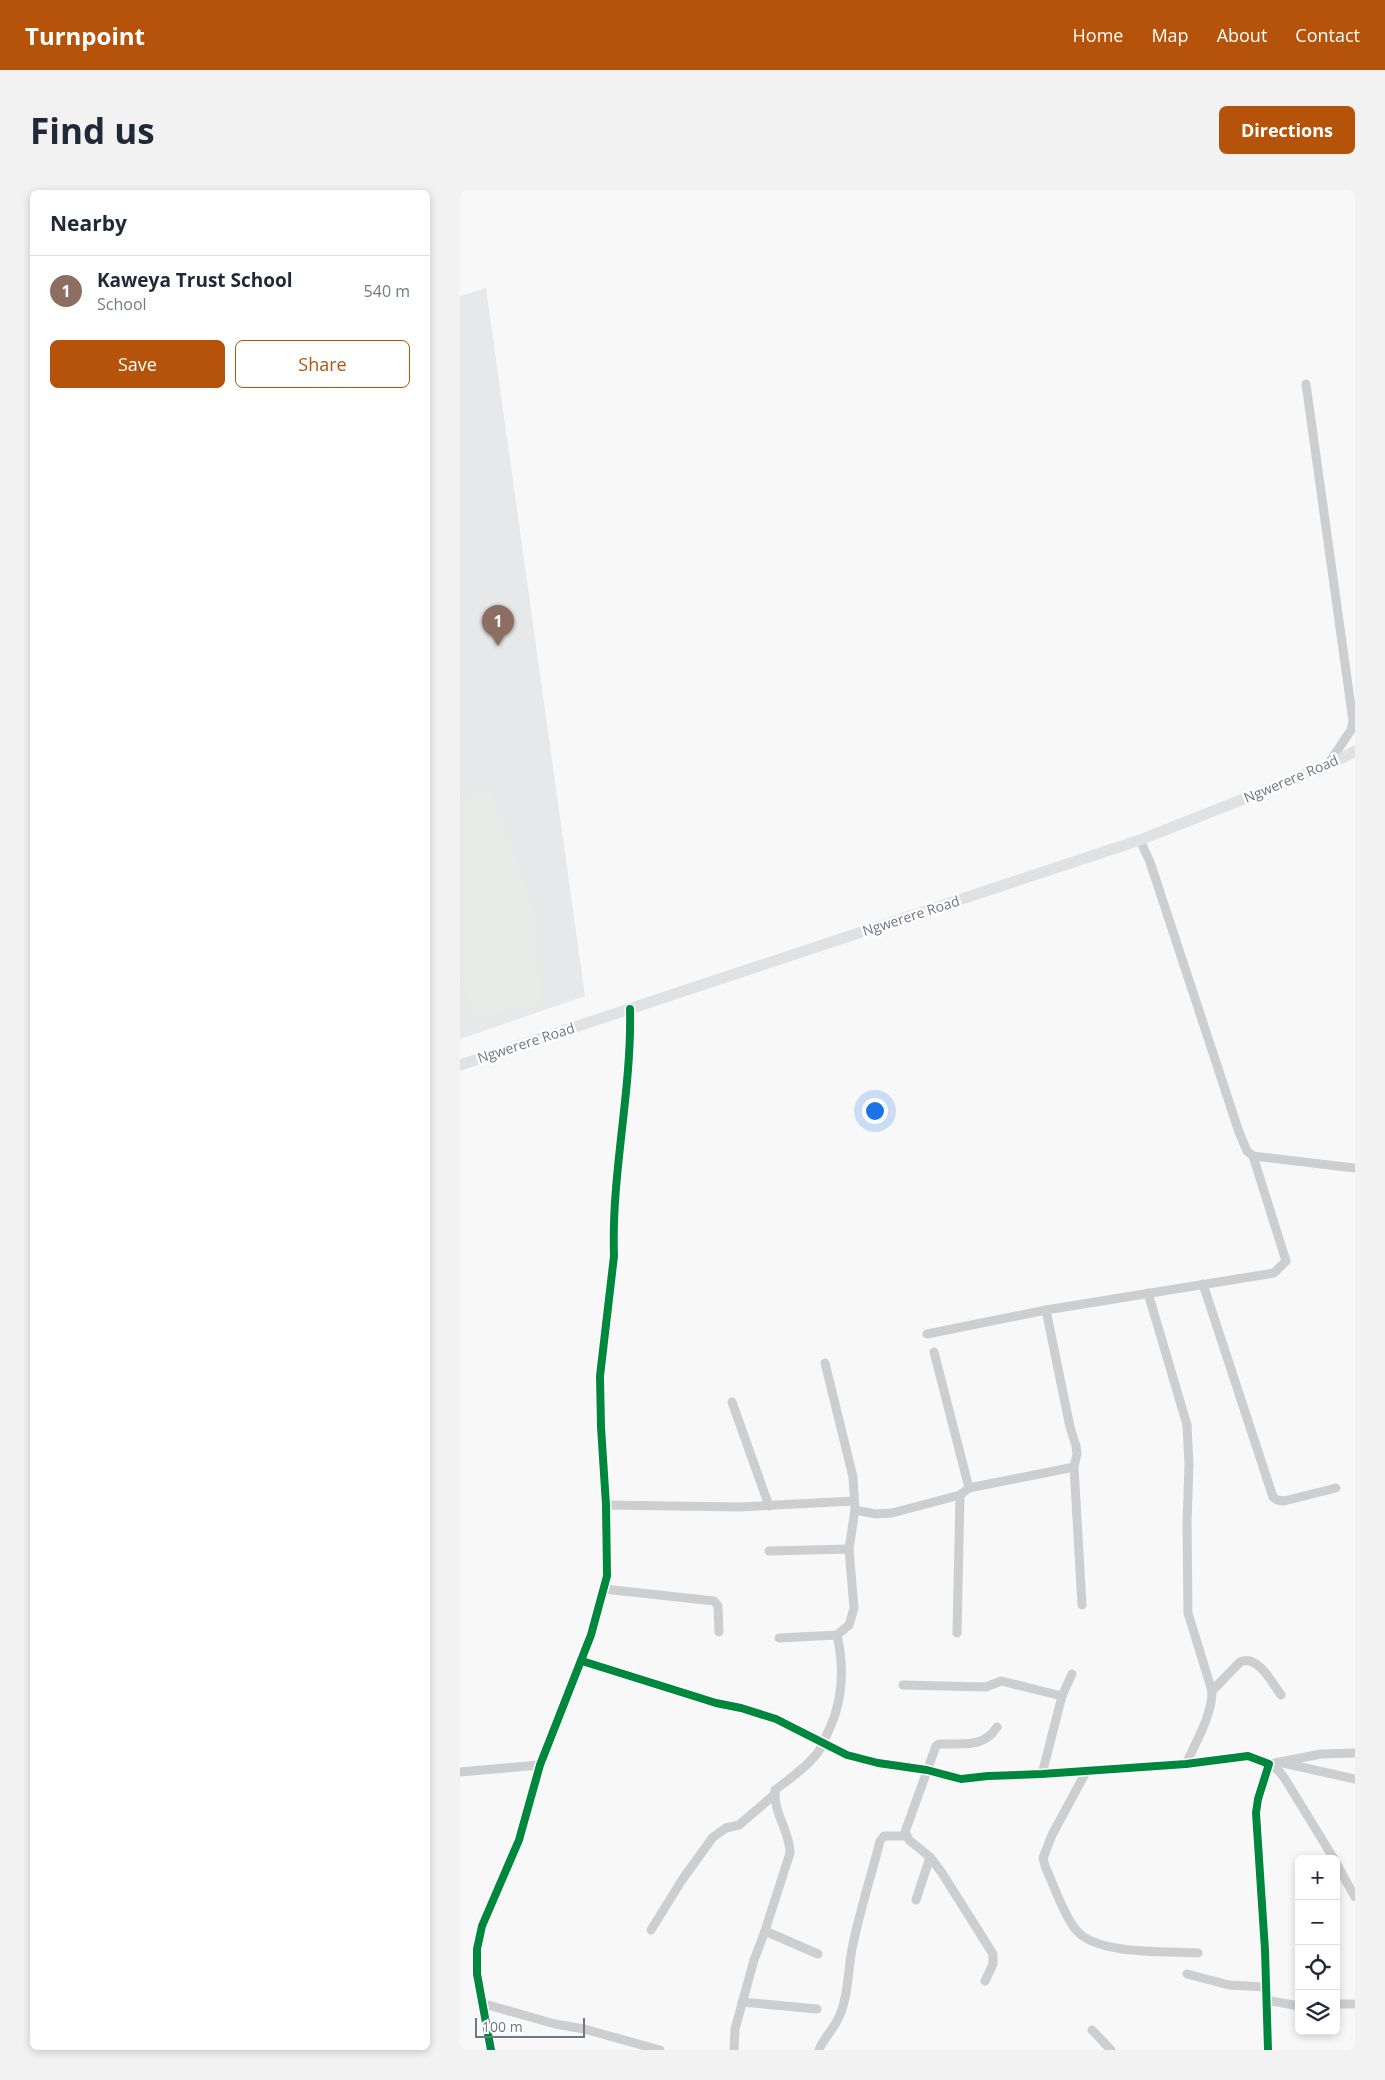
<!DOCTYPE html>
<meta charset="utf-8">
<style>
:root{--surface:#fff;--page:#f2f2f3;--text:#1f2937;--muted:#747a83;--line:#e0e1e3;--accent:#b45309}
body{margin:0;font-family:"Open Sans",sans-serif;background:var(--page);color:var(--text)}
.controls{position:absolute;right:15px;bottom:15px;display:grid;overflow:hidden;border-radius:8px;box-shadow:0 2px 8px #0003}
.controls button{width:45px;height:45px;display:grid;place-items:center;padding:0;border:0;border-bottom:1px solid var(--line);background:var(--surface);color:var(--text);font:25px sans-serif}
.scale{position:absolute;left:15px;bottom:12px;width:110px;box-sizing:border-box;padding-left:5px;border:2px solid #6b7885;border-top:0;font-size:14px;line-height:18px;white-space:nowrap;color:#6b7885;-webkit-text-stroke:4px #fff;paint-order:stroke}
.you{position:absolute;left:414px;top:920px;width:18px;height:18px;margin:-12px;border:4px solid #fff;border-radius:50%;background:#1a73e8;box-shadow:0 0 0 8px #1a73e833}
.badge{display:grid;place-items:center;width:32px;height:32px;border-radius:50%;background:var(--accent);color:#fff;font-size:16px;font-weight:700}
.pin{position:absolute;translate:-50% -41px;filter:drop-shadow(0 1px 2px #0008)}
.pin::after{content:'';position:absolute;top:26px;width:18px;height:15px;background:inherit;clip-path:polygon(0 0,100% 0,50% 100%)}
.list{margin:0;padding:0;list-style:none}
h2{display:flex;justify-content:space-between;align-items:center;height:65px;margin:0;padding:0 20px;font-size:21px}
h2 small{font-size:16px;font-weight:400;color:var(--muted)}
.list li{display:grid;grid-template-columns:32px 1fr auto;gap:15px;align-items:center;box-sizing:border-box;height:70px;padding:0 20px;border-top:1px solid var(--line)}
.list b{display:block;font-size:19px;white-space:nowrap}
.list p{margin:0;font-size:16px;white-space:nowrap;color:var(--muted)}
.list em{font-size:16px;font-style:normal;color:var(--muted)}
.actions{display:flex;gap:10px;padding:15px 20px}
.actions a{flex:1;padding:11px 0;border:1px solid var(--accent);border-radius:8px;text-align:center;font-size:18px;color:var(--accent)}
.actions .main{background:var(--accent);color:#fff}
.icon{flex:none;width:28px;height:28px;fill:none;stroke:currentColor;stroke-width:2;stroke-linecap:round;stroke-linejoin:round}
.map{position:relative;flex:none;width:895px;height:1860px;overflow:hidden;border-radius:8px}
header{display:flex;align-items:center;gap:30px;box-sizing:border-box;height:70px;padding:0 25px;background:var(--accent);color:#fff}
header strong{font-size:24px}
nav{display:flex;gap:28px;margin-inline-start:auto;font-size:18px}
.intro{display:flex;align-items:center;justify-content:space-between;box-sizing:border-box;height:120px;padding:0 30px}
h1{margin:0;font-size:35px}
.button{padding:12px 22px;border-radius:8px;background:var(--accent);color:#fff;font-size:18px;font-weight:700}
main{display:flex;gap:30px;padding:0 30px}
aside{flex:1;background:var(--surface);border-radius:8px;box-shadow:0 2px 8px #0003}
.map>svg:first-child{display:block}
.built{fill:#e7e8e9}
.green{fill:#e7eae6}
.lines{fill:none;stroke-linecap:round;stroke-linejoin:round}
.minor{stroke:#cdcecf;stroke-width:9}
.major{stroke:#e0e1e2;stroke-width:11}
.cycleway-casing{stroke:#fff;stroke-width:11}
.cycleway{stroke:#00873e;stroke-width:8}
.labels{text-anchor:middle;stroke-width:5;stroke-linejoin:round;paint-order:stroke}
.street-label{font-size:14px;fill:#6b7885;stroke:#fff}
</style>
<header>
<strong>Turnpoint</strong>
<nav><a>Home</a><a>Map</a><a>About</a><a>Contact</a></nav>
</header>
<div class="intro"><h1>Find us</h1><a class="button">Directions</a></div>
<main>
<aside>
<h2>Nearby<small></small></h2>
<ul class="list">
<li><span class="badge" style="background:#8d6e63">1</span><div><b>Kaweya Trust School</b><p>School</p></div><em>540 m</em></li>
</ul>
<div class="actions"><a class="main">Save</a><a>Share</a></div>
</aside>
<div class="map">
<svg width="895" height="1860" viewBox="0 0 895 1860">
<rect width="100%" height="100%" fill="#f8f8f8"/>
<!-- built -->
<path class="built" d="M26,98L125,806L0,849V106Z"/>
<!-- green -->
<path class="green" d="M32,599L76,722L83,814L12,829L0,782V607Z"/>
<g class="lines">
<!-- minor -->
<g class="minor">
<path d="M846,194L893,531L891,540L867,576"/>
<path d="M680,650L690,672L779,942L787,961L793,966L895,978"/>
<path d="M743,1094L813,1307L817,1310L824,1311L876,1298"/>
<path d="M688,1103L727,1235L729,1275L727,1333L728,1423L752,1501C752,1526 736,1551 726,1574"/>
<path d="M467,1144L586,1120L814,1083L826,1071L793,966"/>
<path d="M474,1162L509,1298"/>
<path d="M272,1212L309,1316"/>
<path d="M614,1277L622,1415"/>
<path d="M146,1315L280,1317L394,1311"/>
<path d="M395,1320L416,1324L432,1323L500,1305L509,1298L614,1277L617,1264L616,1256L610,1237L586,1120"/>
<path d="M309,1361L389,1359"/>
<path d="M144,1399L254,1411L258,1416L259,1442"/>
<path d="M497,1443L500,1305"/>
<path d="M319,1448L377,1445L389,1435L394,1418L389,1359L395,1320L393,1287L365,1173"/>
<path d="M122,1471L256,1513L281,1518L316,1529L387,1565L418,1573L467,1580L501,1589L528,1586L582,1584L726,1574L788,1566L809,1574L798,1609L796,1623L805,1760L808,1860"/>
<path d="M443,1495L526,1497L541,1491L602,1506"/>
<path d="M752,1501L780,1472C798,1464 812,1493 821,1505"/>
<path d="M823,1573L895,1589"/>
<path d="M809,1574L819,1581L825,1589L874,1669"/>
<path d="M809,1574L861,1564L895,1563"/>
<path d="M627,1580L592,1645L583,1668L585,1676C593,1693 605,1729 618,1742C640,1765 707,1761 738,1763"/>
<path d="M0,1582L80,1575"/>
<path d="M582,1584L602,1506L612,1484"/>
<path d="M876,1673L895,1707"/>
<path d="M456,1710L470,1667"/>
<path d="M191,1740L222,1690L253,1647L266,1638L279,1635L315,1604"/>
<path d="M358,1764L305,1741L330,1663C330,1641 313,1623 315,1600C328,1590 343,1580 354,1567C360,1561 364,1552 367,1544C383,1512 385,1480 377,1445"/>
<path d="M727,1784L769,1795L805,1797"/>
<path d="M525,1791L533,1774V1764L482,1683L470,1667L449,1650L445,1642L476,1556L479,1554C502,1553 523,1559 537,1537"/>
<path d="M806,1810L839,1816"/>
<path d="M282,1812L357,1819"/>
<path d="M21,1813L95,1834L124,1839L200,1860"/>
<path d="M876,1814H895"/>
<path d="M632,1840L651,1860"/>
<path d="M31,1860L17,1784V1759L22,1736L59,1650L80,1575L131,1445L147,1386L146,1315L141,1237L140,1186L154,1066C151,984 172,901 170,819"/>
<path d="M274,1860L275,1839L294,1770L305,1741"/>
<path d="M359,1860C363,1849 372,1841 377,1831C388,1812 388,1780 392,1759C399,1723 411,1687 420,1651L424,1646H447"/>
</g>
<!-- major -->
<path class="major" d="M0,875L680,650L867,576L895,561"/>
<!-- cycleway casing -->
<g class="cycleway-casing">
<g id="cycleway">
<path d="M122,1471L256,1513L281,1518L316,1529L387,1565L418,1573L467,1580L501,1589L528,1586L582,1584L726,1574L788,1566L809,1574L798,1609L796,1623L805,1760L808,1860"/>
<path d="M31,1860L17,1784V1759L22,1736L59,1650L80,1575L131,1445L147,1386L146,1315L141,1237L140,1186L154,1066C151,984 172,901 170,819"/>
</g>
</g>
<!-- cycleway -->
<use href="#cycleway" class="cycleway"/>
</g>
<g class="labels">
<!-- street labels -->
<g class="street-label">
<text transform="translate(831 589) rotate(-23)" y="5">Ngwerere Road</text>
<text transform="translate(451 726) rotate(-18)" y="5">Ngwerere Road</text>
<text transform="translate(66 853) rotate(-18)" y="5">Ngwerere Road</text>
</g>
</g>
</svg>
<div class="controls">
<button>+</button>
<button>−</button>
<button><svg class="icon" aria-label="locate" viewBox="0 0 24 24"><circle cx="12" cy="12" r="6"/><path d="M12 2v4M12 18v4M2 12h4M18 12h4"/></svg></button>
<button><svg class="icon" aria-label="layers" viewBox="0 0 24 24"><path d="M12 4l9 5-9 5-9-5zM3 14l9 5 9-5"/></svg></button>
</div>
<div class="scale">100 m</div>
<div class="you"></div>
<div class="pin badge" style="left:38px;top:456px;background:#8d6e63">1</div>
</div>
</main>
